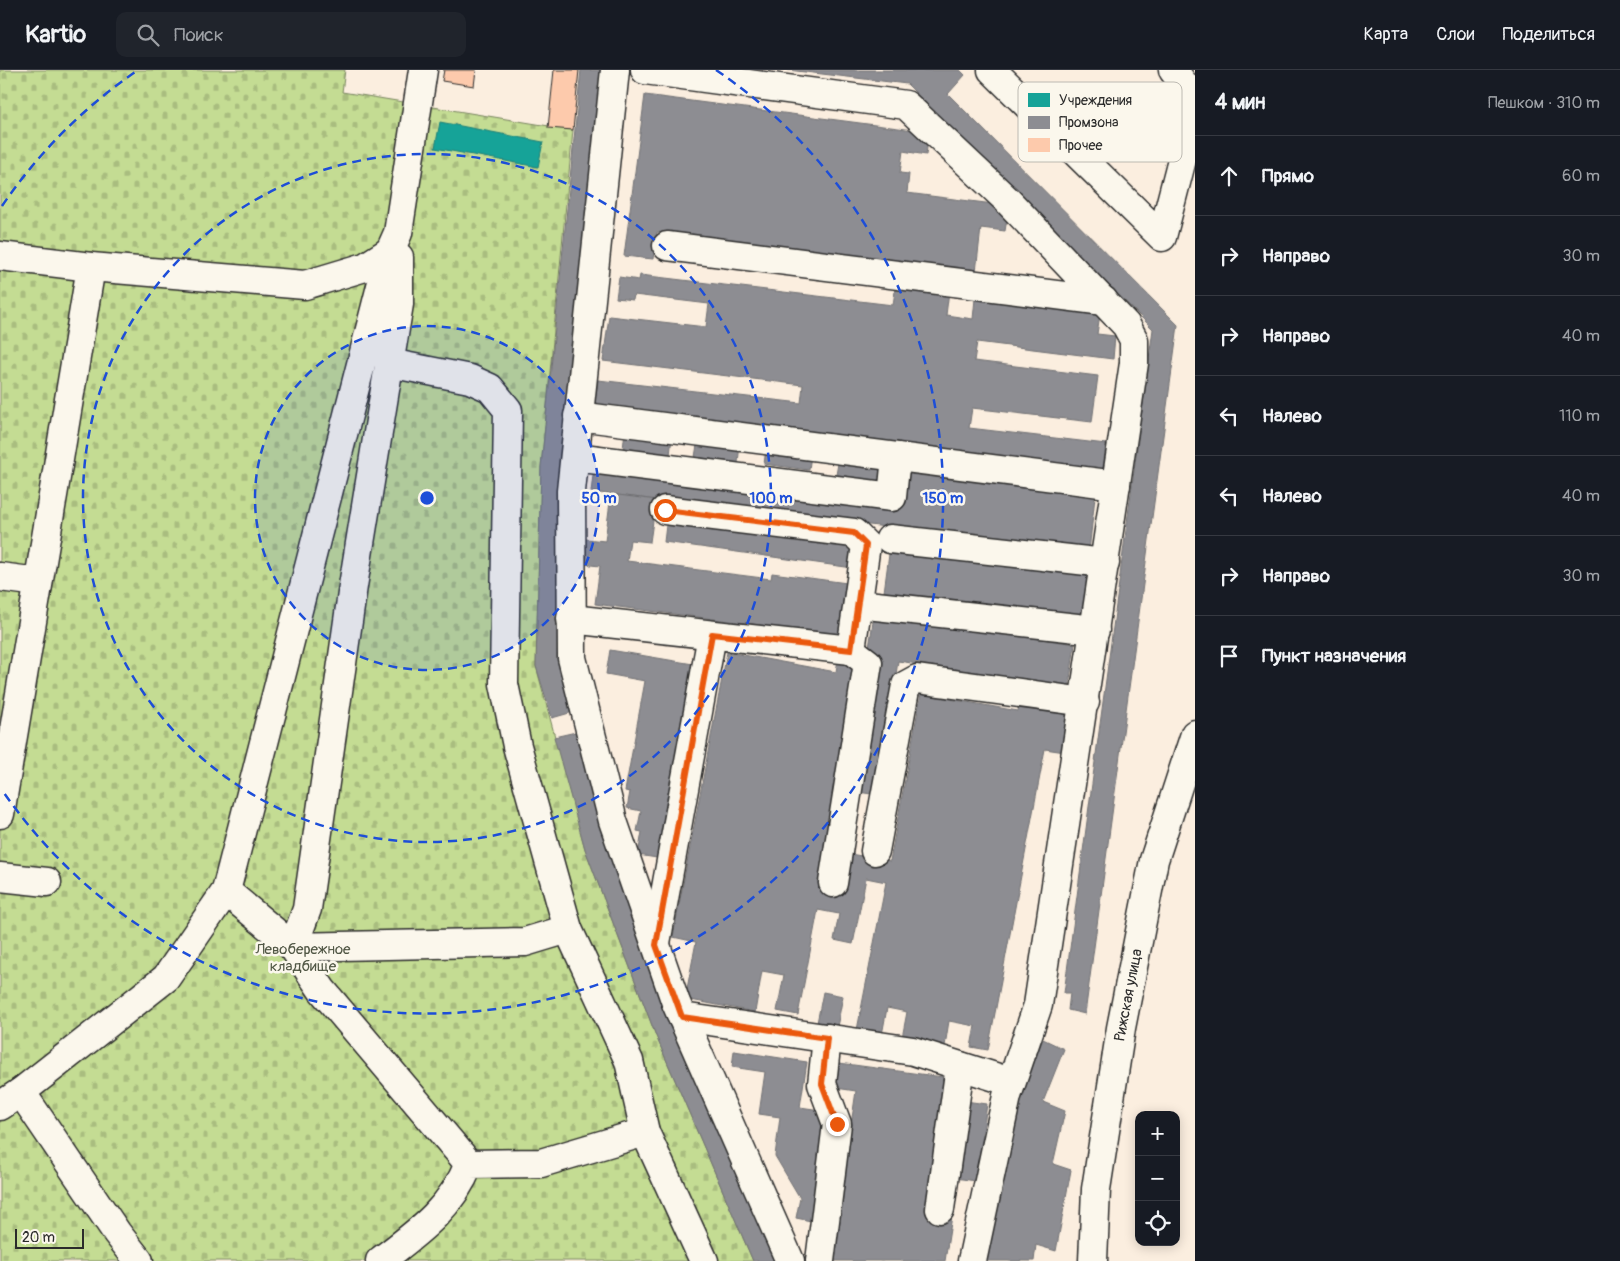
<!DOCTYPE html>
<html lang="ru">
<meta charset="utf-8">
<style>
:root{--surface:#171b24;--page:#20242c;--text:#f1f3f6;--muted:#9ea1a6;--line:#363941}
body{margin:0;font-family:Pangolin,sans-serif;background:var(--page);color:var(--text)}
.controls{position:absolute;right:15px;bottom:15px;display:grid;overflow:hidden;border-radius:10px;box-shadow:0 2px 12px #0003}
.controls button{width:45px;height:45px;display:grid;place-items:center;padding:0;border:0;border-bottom:1px solid var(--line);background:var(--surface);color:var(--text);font:25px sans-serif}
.scale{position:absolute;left:15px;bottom:12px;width:69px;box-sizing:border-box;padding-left:5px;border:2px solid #2b2b2b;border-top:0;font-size:14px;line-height:18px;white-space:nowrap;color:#2b2b2b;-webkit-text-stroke:4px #fbf7ec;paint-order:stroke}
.stop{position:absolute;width:15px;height:15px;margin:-11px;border:4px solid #ea580c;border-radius:50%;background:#fff}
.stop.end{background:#ea580c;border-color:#fff;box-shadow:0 1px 5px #0008}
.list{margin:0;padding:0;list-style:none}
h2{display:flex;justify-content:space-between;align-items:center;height:65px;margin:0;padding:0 20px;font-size:21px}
h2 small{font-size:16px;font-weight:400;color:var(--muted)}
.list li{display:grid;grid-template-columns:32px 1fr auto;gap:15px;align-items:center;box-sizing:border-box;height:80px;padding:0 20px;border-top:1px solid var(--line)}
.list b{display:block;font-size:19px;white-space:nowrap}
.list em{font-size:16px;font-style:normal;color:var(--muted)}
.icon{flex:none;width:28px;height:28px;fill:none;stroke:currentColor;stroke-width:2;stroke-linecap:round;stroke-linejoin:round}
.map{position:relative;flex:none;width:1195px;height:1191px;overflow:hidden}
header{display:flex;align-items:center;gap:30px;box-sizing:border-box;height:70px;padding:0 25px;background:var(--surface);border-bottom:1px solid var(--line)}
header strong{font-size:24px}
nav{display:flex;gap:28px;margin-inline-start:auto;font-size:18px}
.search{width:350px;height:45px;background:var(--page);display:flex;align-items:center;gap:12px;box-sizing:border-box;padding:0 18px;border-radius:10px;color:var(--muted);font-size:19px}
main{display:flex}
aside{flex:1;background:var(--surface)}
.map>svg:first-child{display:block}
.cemetery{fill:url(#cemetery-stones);stroke:#78845f}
.public{fill:#17a398;stroke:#1d7f77}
.industry{fill:#8d8d92;stroke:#707073}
.building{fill:#fdcaac;stroke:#2b2b2b}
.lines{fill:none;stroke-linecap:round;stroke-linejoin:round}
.minor-casing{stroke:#2b2b2b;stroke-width:31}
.minor{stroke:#fbf7ec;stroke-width:28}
.route{stroke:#ea580c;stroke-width:6}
.ring{fill:none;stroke:#1d4ed8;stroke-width:2.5;stroke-dasharray:9 6}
.labels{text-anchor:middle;stroke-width:5;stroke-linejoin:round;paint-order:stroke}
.park-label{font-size:15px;fill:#515745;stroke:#fbf7ec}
.street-label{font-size:15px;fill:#2b2b2b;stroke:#fbf7ec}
.key{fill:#fbf7ec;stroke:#bdbab2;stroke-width:1}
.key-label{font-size:14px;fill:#2b2b2b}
.centre{fill:#1d4ed8;stroke:#fbf7ec;stroke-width:2.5}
.ring-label{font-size:15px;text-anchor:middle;font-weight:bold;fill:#1d4ed8;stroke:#fbf7ec;stroke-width:5;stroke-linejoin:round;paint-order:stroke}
</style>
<header>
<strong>Kartio</strong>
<div class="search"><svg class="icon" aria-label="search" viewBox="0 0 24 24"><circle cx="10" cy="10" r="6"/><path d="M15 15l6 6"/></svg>Поиск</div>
<nav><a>Карта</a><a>Слои</a><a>Поделиться</a></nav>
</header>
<main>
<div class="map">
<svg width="1195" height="1191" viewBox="0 0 1195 1191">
<defs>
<pattern id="cemetery-stones" width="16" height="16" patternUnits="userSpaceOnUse" patternTransform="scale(1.25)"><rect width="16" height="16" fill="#c4dc93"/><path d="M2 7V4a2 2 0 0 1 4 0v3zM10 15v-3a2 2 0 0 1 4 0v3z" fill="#a9bd7f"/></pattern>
</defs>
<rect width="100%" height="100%" fill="#fbeedf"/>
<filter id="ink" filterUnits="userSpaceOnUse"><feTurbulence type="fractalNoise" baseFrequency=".02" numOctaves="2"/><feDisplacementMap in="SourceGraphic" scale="10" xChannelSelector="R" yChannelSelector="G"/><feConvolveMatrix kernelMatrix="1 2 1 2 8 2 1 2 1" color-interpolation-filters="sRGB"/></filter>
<g filter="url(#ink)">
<!-- cemetery -->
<path class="cemetery" d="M0,0H345L342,22L573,60L541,397L536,596L585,779L656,966L753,1191H0Z"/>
<!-- public -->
<path class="public" d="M440,52L543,72L538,97L435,78Z"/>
<!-- industry -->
<g class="industry">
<path d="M581,0H604L573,642L552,648L536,596L541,397Z"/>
<path d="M788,0H960L965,5L948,24L1178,255L1085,944L1068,940L1070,923H1064L1153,259L907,14Z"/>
<path d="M645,25L929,62L926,85L903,81L900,103L909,104L907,123L1009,136L1005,161L981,158L976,202L657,162L653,189L624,186Z"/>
<path d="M640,205L893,235L896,214L949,221L946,245L973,249L975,229L1100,244L1097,264L1115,266L1113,289L977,272L974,291L1098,306L1092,352L972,338L969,358L1106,374L1103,398L594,339L598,310L801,333L803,315L603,291L609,246L706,257L709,234L634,225L633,230L616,228L619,207L639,210Z"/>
<path d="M625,361L672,367L670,385L623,379Z"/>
<path d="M698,369L740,374L738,393L695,387Z"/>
<path d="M766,379L811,384L809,400L764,394Z"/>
<path d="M839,388L883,395L880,412L836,405Z"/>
<path d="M594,397L906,434L909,404L1095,427L1089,481L591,422Z"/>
<path d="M611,424L656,430L650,472L630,470L627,491L771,509L772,503L847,513L840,565L595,534L600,496L582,494L586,469L605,471Z"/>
<path d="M667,447L856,474L853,498L664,472Z"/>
<path d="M890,477L1089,502L1083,548L884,522Z"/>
<path d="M874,545L1075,574L1069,616L898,591L878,725L858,722L868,584Z"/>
<path d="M610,580L693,594L657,788L638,785L642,762L637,761L641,741L627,738L630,722L625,721L645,611L606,604Z"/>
<path d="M727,582L836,602L838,589L863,594L821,819L843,823L850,784L890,791L921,624L1018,641L1020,632L1073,642L1065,682L1045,679L988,980L971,977L975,956L949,951L945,976L902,968L907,942L887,938L882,965L857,960L886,812L866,808L853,874L834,870L839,844L818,840L798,945L777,941L784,905L762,901L755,942L685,929L696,872L673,867Z"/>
<path d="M576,662L607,772L777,1191H753L656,966L585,779L554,667Z"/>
<path d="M823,922L843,926L837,957L817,953Z"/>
<path d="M1043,969L1064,979L1043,1032L1065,1041L1053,1094L1071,1100L1056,1181L1036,1175L1034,1191H982L1008,1059Z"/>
<path d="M734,981L807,992L800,1037L827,1041L828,1103L814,1112L821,1124L816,1152L796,1148L800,1128L775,1086L780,1047L759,1044L765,1002L732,997Z"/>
<path d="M839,993L950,1008L931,1143L952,1146L945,1191H831L856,1021L836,1018Z"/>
<path d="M965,1031L987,1034L976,1111L955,1108Z"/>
</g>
<!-- building -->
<g class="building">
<path d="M444,0H476L474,16L442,11Z"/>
<path d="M554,0H579L573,60L548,58Z"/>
</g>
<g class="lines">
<!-- minor casing -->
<g class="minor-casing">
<g id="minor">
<path d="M615,0L571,421L572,588L613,751L676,933L790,1191"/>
<path d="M645,0L906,35L1006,129L1126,255L1134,270V293L1038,935L1007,1026L972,1191"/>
<path d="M992,0L1162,167L1190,58L1186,17L1173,0"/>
<path d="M667,176L1104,231"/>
<path d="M0,186L91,197L305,215L365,197L390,181"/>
<path d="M399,187V234L353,516L307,839L293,877L525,872L568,859"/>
<path d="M389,293L470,309L490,318L508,340L504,614L517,676L568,859L629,991L645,1062L704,1191"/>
<path d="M578,346L1116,415"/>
<path d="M575,387L892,427L896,387"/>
<path d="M890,469L1105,493"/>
<path d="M0,507L38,512"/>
<path d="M858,534L1095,560"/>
<path d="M571,549L851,580L866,475L854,463L665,440"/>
<path d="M0,744L91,197"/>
<path d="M875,781L906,615L917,609L1085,632"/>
<path d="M0,807L47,812"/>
<path d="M833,813L868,593L851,580"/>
<path d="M226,821L293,877L322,920L469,1094"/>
<path d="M656,873L712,565"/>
<path d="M682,947L913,981L1011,1012"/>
<path d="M21,1022L117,1163L139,1191"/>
<path d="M0,1036L21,1022L166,908L226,821L390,181L398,163L423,0"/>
<path d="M940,1139L960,996"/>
<path d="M380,1191C418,1162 451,1139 469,1094L541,1093L645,1062"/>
<path d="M820,1191L837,1054L822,1014L827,968"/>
<path d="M1093,1191L1096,1119L1121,958L1154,790L1195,664"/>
</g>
</g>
<!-- minor -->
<use href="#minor" class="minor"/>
</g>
</g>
<g class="lines" filter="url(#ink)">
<!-- route -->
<path class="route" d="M665,440L854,463L866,475L851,580L712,564L656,875L682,947L827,968L822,1014L837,1054"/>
</g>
<!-- distance rings -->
<circle cx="427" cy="428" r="172" fill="#1d4ed8" fill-opacity=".12"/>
<g class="ring">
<circle cx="427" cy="428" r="172"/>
<circle cx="427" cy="428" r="344"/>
<path d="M2 136A516 516 0 0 1 138 0M716 0A516 516 0 1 1 2 720"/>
</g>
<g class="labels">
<!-- park labels -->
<g class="park-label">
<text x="303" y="884">Левобережное<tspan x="303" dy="17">кладбище</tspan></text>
</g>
<!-- street labels -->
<g class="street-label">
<text transform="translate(1128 925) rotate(-79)" y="5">Рижская улица</text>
</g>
</g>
<!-- legend -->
<rect x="1018" y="12" width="164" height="80" rx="8" class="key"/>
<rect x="1028" y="23" width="22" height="14" fill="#17a398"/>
<rect x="1028" y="46" width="22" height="13" fill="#8d8d92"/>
<rect x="1028" y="68" width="22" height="14" fill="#fdcaac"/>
<g class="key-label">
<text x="1059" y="35">Учреждения</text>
<text x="1059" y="57">Промзона</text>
<text x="1059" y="80">Прочее</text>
</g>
<circle cx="427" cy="428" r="8" class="centre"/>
<g class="ring-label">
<text x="599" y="433">50 m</text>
<text x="771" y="433">100 m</text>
<text x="943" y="433">150 m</text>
</g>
</svg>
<div class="controls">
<button>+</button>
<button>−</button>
<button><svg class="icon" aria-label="locate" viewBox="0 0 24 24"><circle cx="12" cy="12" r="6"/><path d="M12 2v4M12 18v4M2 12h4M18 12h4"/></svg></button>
</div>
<div class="scale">20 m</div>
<div class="stop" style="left:665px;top:440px"></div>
<div class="stop end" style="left:837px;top:1054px"></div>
</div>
<aside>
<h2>4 мин<small>Пешком · 310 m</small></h2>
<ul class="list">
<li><svg class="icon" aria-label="ahead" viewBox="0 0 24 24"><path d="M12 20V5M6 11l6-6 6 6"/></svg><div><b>Прямо</b></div><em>60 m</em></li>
<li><svg class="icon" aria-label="right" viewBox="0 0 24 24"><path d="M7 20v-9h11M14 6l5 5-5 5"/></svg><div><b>Направо</b></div><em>30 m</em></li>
<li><svg class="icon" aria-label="right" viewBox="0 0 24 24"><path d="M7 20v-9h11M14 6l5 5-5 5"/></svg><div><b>Направо</b></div><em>40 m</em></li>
<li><svg class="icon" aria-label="left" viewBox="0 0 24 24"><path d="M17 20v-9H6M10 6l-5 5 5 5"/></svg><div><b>Налево</b></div><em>110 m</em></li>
<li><svg class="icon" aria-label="left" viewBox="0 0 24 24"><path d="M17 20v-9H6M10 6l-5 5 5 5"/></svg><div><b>Налево</b></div><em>40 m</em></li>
<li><svg class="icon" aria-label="right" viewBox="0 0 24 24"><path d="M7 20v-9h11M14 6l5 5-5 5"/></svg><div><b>Направо</b></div><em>30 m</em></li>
<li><svg class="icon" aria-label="arrive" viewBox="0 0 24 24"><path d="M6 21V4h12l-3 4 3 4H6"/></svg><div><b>Пункт назначения</b></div></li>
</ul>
</aside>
</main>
